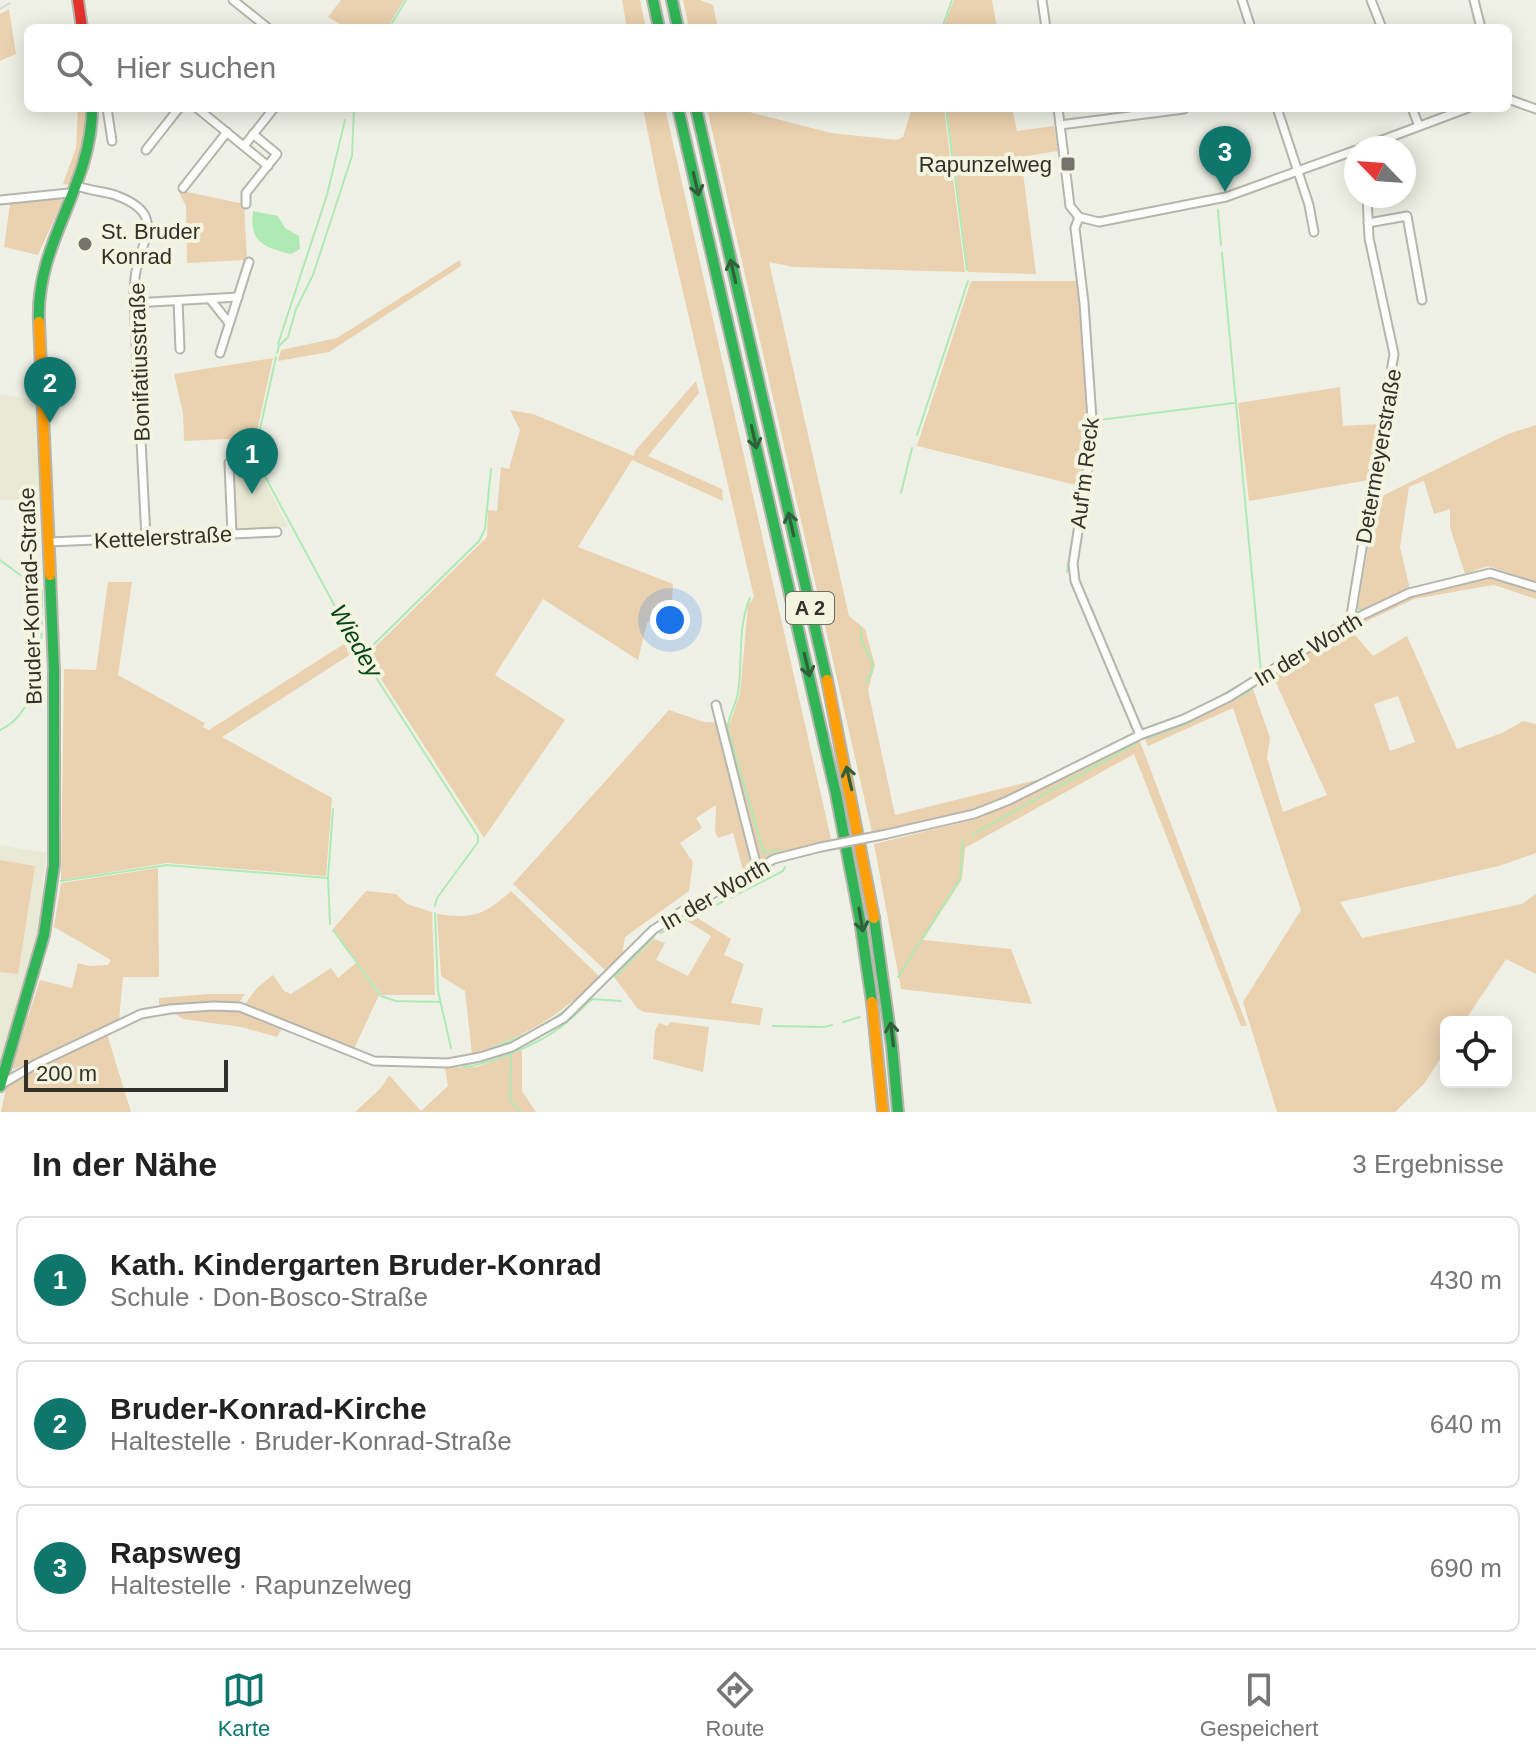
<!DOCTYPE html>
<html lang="de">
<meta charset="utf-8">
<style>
:root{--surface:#fff;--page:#f6f6f6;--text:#222;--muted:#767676;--line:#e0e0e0;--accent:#0f766e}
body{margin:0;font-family:Helvetica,sans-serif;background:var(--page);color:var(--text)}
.controls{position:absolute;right:24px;bottom:24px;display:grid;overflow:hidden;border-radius:12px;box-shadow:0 4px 20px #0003}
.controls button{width:72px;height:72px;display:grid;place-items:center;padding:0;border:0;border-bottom:2px solid var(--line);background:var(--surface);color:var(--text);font:40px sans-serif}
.compass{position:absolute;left:1344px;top:136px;width:72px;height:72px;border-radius:50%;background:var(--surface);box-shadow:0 4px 20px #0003;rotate:295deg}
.scale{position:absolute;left:24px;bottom:20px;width:204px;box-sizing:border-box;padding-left:8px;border:4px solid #31312a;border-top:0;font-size:22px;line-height:28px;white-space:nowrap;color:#31312a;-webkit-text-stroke:6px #f4f5e1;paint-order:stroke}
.you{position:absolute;left:670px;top:620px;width:28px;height:28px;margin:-20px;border:6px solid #fff;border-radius:50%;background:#1a73e8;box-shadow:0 0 0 12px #1a73e833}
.badge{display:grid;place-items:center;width:52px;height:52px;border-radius:50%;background:var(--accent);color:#fff;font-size:26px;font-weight:700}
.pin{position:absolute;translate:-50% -66px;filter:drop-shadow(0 2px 4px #0008)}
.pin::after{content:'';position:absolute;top:42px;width:28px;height:24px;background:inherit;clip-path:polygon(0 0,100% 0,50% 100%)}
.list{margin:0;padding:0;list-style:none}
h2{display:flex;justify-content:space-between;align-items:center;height:104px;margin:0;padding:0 32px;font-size:34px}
h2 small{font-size:26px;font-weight:400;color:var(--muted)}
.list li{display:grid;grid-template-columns:52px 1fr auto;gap:24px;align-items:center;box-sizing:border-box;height:128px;margin:0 16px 16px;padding:0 16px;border:2px solid var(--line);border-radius:12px}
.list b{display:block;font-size:30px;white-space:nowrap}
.list p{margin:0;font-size:26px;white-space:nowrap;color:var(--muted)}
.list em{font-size:26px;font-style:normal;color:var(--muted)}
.icon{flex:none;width:44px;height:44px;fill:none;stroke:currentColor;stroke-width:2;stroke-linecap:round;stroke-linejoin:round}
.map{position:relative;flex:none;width:1536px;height:1112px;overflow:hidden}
.search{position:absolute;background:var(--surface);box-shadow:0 4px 20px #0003;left:24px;right:24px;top:24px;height:88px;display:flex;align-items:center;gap:20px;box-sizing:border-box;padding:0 28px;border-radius:12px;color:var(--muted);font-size:30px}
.sheet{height:536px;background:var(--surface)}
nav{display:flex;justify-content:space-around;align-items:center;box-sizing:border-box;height:112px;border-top:2px solid var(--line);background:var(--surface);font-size:22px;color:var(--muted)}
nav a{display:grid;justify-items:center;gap:4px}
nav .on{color:var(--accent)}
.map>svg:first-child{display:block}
.built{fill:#e9e9d6}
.green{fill:#ead1af;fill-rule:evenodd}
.water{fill:#afeab4}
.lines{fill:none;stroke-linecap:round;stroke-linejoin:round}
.stream{stroke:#afeab4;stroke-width:2}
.street-casing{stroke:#b5b5ad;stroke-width:11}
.fast-casing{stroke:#b5b5ad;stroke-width:14}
.slow-casing{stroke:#b5b5ad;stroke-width:14}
.jam-casing{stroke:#b5b5ad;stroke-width:14}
.street{stroke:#fdfdfb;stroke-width:7}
.fast{stroke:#30b455;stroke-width:10}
.slow{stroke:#ff9f0a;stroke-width:10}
.jam{stroke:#e5322d;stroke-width:10}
.rail{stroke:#d8d8d5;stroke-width:2;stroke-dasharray:12 6;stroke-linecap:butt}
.street-bridge-casing{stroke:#b5b5ad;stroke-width:11;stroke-linecap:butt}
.street-bridge{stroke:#fdfdfb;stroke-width:7}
.oneway{stroke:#315f39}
.poi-dot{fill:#74746c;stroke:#f4f5e1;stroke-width:3}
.labels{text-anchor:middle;stroke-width:8;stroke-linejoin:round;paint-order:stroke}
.shield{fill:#f4f5e1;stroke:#6c6c61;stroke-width:2}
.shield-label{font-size:20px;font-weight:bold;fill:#31312a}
.poi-label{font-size:22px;fill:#31312a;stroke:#f4f5e1;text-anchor:end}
.street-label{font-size:22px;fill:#31312a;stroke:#f4f5e1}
.water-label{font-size:24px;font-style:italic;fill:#064518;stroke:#f4f5e1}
</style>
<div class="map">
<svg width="1536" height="1112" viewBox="0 0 1536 1112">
<rect width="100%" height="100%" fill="#f0f1e6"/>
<!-- built -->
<g class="built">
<path d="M0,394L36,400L40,500H0Z"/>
<path d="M251,454L288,527L234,529L231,461Z"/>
<path d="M0,845L46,853L39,929L0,1062Z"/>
</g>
<!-- green -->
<g class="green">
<path d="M341,0H404L387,28H347L328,17Z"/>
<path d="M622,0H640L646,28H627Z"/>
<path d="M683,0H700L713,5L718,28H689Z"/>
<path d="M954,0H992L997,28H943Z"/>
<path d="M9,9L16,54L0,61V14Z"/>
<path d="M78,108H85L83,148L70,185L63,184L76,148Z"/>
<path d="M643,108H665L831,839L768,856L743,870L733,833L718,838L715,832L716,805L696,818L702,828L680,843L693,862L689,891L625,937L622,956L607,972L513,884L669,710L704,722L730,723L740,694L748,606L754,597L660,193Z"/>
<path d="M707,108H734L831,133L897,140L903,137L912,108H944L965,272L794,267L769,262L849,616L865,629L875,665L868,690L895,815L1036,780L1037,783L974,811L872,832Z"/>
<path d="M947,108H1012L1017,131L1054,126L1058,151L1021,157L1036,274L968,272Z"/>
<path d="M178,190L244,204L247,260L187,263L186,206Z"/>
<path d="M60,196L62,202L38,255L4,247L10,204Z"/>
<path d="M460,260L461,266L329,352L278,361L281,350L337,338Z"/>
<path d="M971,281H1077L1087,415L1080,486L917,446Z"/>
<path d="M273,358L252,454L231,460L229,439L184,441L183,413L174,374Z"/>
<path d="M696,381L699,393L648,456L722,489L723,501L632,460L578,547L673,584L671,617L656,615L647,623L638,660L543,599L495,675L565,720L484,838L366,656L487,537L488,510L497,511L501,467L509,469L520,430L510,410L533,414L634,456L635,451Z"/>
<path d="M1340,387L1343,426L1379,424L1369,480L1249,501L1238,403Z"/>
<path d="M1536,425V582L1488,566L1465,574L1450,527V509L1434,514L1424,481L1409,487L1400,547L1410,589L1364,610L1358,608L1376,499L1508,434Z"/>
<path d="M1489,576L1536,590V599L1494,585L1481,587L1414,599L1350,629L1373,656L1407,636L1457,749L1502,733L1523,721L1536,724V853L1499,866L1340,902L1362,938L1522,904L1536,894V974L1506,959L1464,1022H1446V1050L1424,1084L1395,1112H1277L1243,1002L1301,910L1233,708L1148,746L1144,737L1252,686L1270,738L1267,758L1283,812L1327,795L1272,674L1348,626L1411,595ZM1398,696L1415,742L1390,751L1374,704Z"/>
<path d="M108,582H132L118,675L205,723L203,727L209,730L344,644L351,654L222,737L332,798L326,876L167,863L61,880L64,669L96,670Z"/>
<path d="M1139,739L1247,1026H1241L1134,754L965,848L962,879L923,940L1011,949L1032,1004L901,989L874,844L976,819Z"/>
<path d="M0,860L35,866L18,974L0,972Z"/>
<path d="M158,868L159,977H123L119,1020L14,1069L12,1067L40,980L72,988L78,963L89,966L108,965L111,960L54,927L61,883Z"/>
<path d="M366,891L396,894L407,904L432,912L435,995H382L333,929Z"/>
<path d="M511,891L600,977C554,1019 531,1034 472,1054L465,991L441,976L437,914C474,919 484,915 511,891Z"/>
<path d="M696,917L731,939L724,955L744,964L731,1003L763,1008L760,1025L644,1012L637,1008L615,978L654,939L665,943L656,960L688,976L711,936L687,921Z"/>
<path d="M356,963L379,995L354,1049L245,1004L257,988L273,975L284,991L291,994L331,968L338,978Z"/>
<path d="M209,994H245L238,1004L215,1002L159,1006V998Z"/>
<path d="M214,1008L240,1010L282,1028L277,1037L241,1027L183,1019L171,1011Z"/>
<path d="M671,1022L709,1027L703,1072L653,1059L655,1031L659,1023L667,1026Z"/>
<path d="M107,1034L131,1112H1L7,1084Z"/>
<path d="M522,1050V1091L536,1112H355L381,1088L389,1075L421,1111L448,1086L445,1068L477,1067Z"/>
</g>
<!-- water -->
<path class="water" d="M253,211L278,216L285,228L299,236L300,249L291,254C263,247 249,242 253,211Z"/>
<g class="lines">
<!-- stream -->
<g class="stream">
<path d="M389,28L406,0"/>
<path d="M942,28L952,0"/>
<path d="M946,108L967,270"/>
<path d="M1218,210L1221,245"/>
<path d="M278,344L327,195L345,120"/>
<path d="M277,353L279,346L288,337L296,309L313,275L352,156L354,108"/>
<path d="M276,357L254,456L359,651L478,836V842L437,898L435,906"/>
<path d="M1099,420L1234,403"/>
<path d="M917,435L968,281"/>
<path d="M901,493L912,448"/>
<path d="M0,560L42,591C42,632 46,709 0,730"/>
<path d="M1067,572L1079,497"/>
<path d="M750,598C737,628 743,661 738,693C736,706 727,717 728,730L764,853L779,850"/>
<path d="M1079,600L1134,731"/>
<path d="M1364,611L1358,608L1357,604L1380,468"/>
<path d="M861,629C858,653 884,656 866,683"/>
<path d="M364,654L479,541L485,529L491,469"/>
<path d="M1210,702L1261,672L1222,253"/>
<path d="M1148,738L1185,724L1252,690"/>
<path d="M973,834L1137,743"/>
<path d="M328,878L333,809"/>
<path d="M61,881L167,865L328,878L330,924"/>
<path d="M708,909L783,871L785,867"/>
<path d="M435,913L438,991L451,1048"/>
<path d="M333,930L381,996L396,1001L440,1002"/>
<path d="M661,933L693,916"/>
<path d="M615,977L654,937"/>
<path d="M898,977L960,879L963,840"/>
<path d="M843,1022L860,1017"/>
<path d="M547,1024L577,1001"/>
<path d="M773,1026L824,1027L832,1025"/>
<path d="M480,1053L527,1034"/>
<path d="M511,1054L510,1099L520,1112"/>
<path d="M463,1067C488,1065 538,1044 558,1029C570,1021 581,1009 592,999L621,1001"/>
</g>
<!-- street casing -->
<g class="street-casing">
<g id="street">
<path d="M233,0L268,28"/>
<path d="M1042,0L1046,28"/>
<path d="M1242,0L1251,28"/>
<path d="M1371,0L1382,28"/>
<path d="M1474,0L1481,28"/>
<path d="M1508,99L1536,109"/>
<path d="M107,108L112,141"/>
<path d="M197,108L268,166"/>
<path d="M1058,108L1070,206L1079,217"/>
<path d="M1277,108L1309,205L1314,232"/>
<path d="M1412,108L1419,126"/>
<path d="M1060,125L1184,109"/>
<path d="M244,146L274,108"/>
<path d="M1361,148L1468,108"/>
<path d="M146,150L179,108"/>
<path d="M78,186C90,191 103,191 115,195C164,213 145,233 136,271C134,281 134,292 134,303L146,538"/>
<path d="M183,188L227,132"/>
<path d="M0,200L69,193L73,195"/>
<path d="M246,204V193L277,154L253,134"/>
<path d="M1079,217L1075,228L1084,303L1093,434L1073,564L1075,581L1140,735"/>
<path d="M1079,217L1099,222L1226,197L1356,150"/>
<path d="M1368,223L1407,216L1422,300"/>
<path d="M210,299L229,323"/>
<path d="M178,301L180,349"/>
<path d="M134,303L238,297"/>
<path d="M220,353L249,262"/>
<path d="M229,463L232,534"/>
<path d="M49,542L277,532"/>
<path d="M1350,621L1394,354L1369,238L1367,196"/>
<path d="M716,705L757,867"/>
<path d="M887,834L974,814L1007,801L1140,735L1184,719L1229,697L1350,621L1409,593L1490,573L1536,587"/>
<path d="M2,1084L36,1064L141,1014L170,1009L213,1006L240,1007L374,1061L448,1063L480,1057L512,1047L564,1018L653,930L679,913L774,859L821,847"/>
</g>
</g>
<!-- fast casing -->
<g class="fast-casing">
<g id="fast">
<path d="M653,0L659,28"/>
<path d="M672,0L678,28"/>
<path d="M678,108L836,794L860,920L872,1002"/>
<path d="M696,108L827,680"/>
<path d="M39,322C35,243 92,187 92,108"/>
<path d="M874,918L892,1046L898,1112"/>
<path d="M0,1086L44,935L54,865V670L50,575"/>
</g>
</g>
<!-- slow casing -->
<g class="slow-casing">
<g id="slow">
<path d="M39,322L50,575"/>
<path d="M827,680L874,918"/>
<path d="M872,1002L883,1112"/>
</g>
</g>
<!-- jam casing -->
<g class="jam-casing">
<path id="jam" d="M78,0L82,28"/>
</g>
<!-- street -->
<use href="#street" class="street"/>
<!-- fast -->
<use href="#fast" class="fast"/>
<!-- slow -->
<use href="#slow" class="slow"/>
<!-- jam -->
<use href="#jam" class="jam"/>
<!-- rail -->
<path class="rail" d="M0,9L15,0"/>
<!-- street-bridge casing -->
<g class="street-bridge-casing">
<path id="street-bridge" d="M821,847L887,834"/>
</g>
<!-- street-bridge -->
<use href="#street-bridge" class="street-bridge"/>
</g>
<!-- one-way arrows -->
<defs><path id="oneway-shaft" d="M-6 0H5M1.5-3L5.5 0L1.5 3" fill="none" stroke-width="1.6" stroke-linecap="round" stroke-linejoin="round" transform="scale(2)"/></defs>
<g class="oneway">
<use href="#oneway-shaft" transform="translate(696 184) rotate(77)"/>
<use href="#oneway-shaft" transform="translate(733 271) rotate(-103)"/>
<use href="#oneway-shaft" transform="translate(754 437) rotate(77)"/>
<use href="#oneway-shaft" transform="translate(791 524) rotate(-103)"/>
<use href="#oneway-shaft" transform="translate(807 665) rotate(77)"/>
<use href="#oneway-shaft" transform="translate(849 778) rotate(-103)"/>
<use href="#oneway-shaft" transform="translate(861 920) rotate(80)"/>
<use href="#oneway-shaft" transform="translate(892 1034) rotate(-97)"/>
</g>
<!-- markers -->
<g class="poi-dot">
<rect x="1060" y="156" width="16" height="16" rx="4"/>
<circle cx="85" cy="244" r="8"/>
</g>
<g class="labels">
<!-- shield labels -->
<rect class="shield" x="786" y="592" width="48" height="32" rx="6"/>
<g class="shield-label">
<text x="810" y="615">A 2</text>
</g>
<!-- poi labels -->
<g class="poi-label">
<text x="1052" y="172">Rapunzelweg</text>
<text x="101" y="239" text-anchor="start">St. Bruder<tspan x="101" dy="25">Konrad</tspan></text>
</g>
<!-- street labels -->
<g class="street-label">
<text transform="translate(139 362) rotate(-92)" y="8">Bonifatiusstraße</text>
<text transform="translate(1378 456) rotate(-80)" y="8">Determeyerstraße</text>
<text transform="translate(1084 473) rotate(-83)" y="8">Auf'm Reck</text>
<text transform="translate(163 537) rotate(-3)" y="8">Kettelerstraße</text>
<text transform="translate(30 596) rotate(-92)" y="8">Bruder-Konrad-Straße</text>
<text transform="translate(1308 649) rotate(-31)" y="8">In der Worth</text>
<text transform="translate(715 894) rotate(-30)" y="8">In der Worth</text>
</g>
<!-- water labels -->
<g class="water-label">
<text transform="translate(356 641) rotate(60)" y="8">Wiedey</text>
</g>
</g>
</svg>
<div class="controls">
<button><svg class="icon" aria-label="locate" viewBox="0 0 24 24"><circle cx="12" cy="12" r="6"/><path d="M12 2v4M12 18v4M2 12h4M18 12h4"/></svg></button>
</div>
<svg class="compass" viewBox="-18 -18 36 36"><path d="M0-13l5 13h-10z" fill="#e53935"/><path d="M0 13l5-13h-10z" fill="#767676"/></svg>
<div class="scale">200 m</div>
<div class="you"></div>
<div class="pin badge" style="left:252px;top:494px">1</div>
<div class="pin badge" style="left:50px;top:423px">2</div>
<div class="pin badge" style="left:1225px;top:192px">3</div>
<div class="search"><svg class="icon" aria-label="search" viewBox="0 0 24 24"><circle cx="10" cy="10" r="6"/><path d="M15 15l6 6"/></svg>Hier suchen</div>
</div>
<section class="sheet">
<h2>In der Nähe<small>3 Ergebnisse</small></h2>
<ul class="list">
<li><span class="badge">1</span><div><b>Kath. Kindergarten Bruder-Konrad</b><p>Schule · Don-Bosco-Straße</p></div><em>430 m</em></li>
<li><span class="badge">2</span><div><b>Bruder-Konrad-Kirche</b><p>Haltestelle · Bruder-Konrad-Straße</p></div><em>640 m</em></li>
<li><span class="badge">3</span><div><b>Rapsweg</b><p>Haltestelle · Rapunzelweg</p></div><em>690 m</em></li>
</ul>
</section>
<nav>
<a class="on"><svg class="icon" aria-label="map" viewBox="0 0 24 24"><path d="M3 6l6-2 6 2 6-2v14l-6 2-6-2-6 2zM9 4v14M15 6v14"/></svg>Karte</a>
<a><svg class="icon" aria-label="directions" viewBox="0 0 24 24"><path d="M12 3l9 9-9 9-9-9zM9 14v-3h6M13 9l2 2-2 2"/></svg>Route</a>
<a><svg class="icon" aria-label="saved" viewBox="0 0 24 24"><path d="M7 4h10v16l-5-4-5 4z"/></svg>Gespeichert</a>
</nav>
